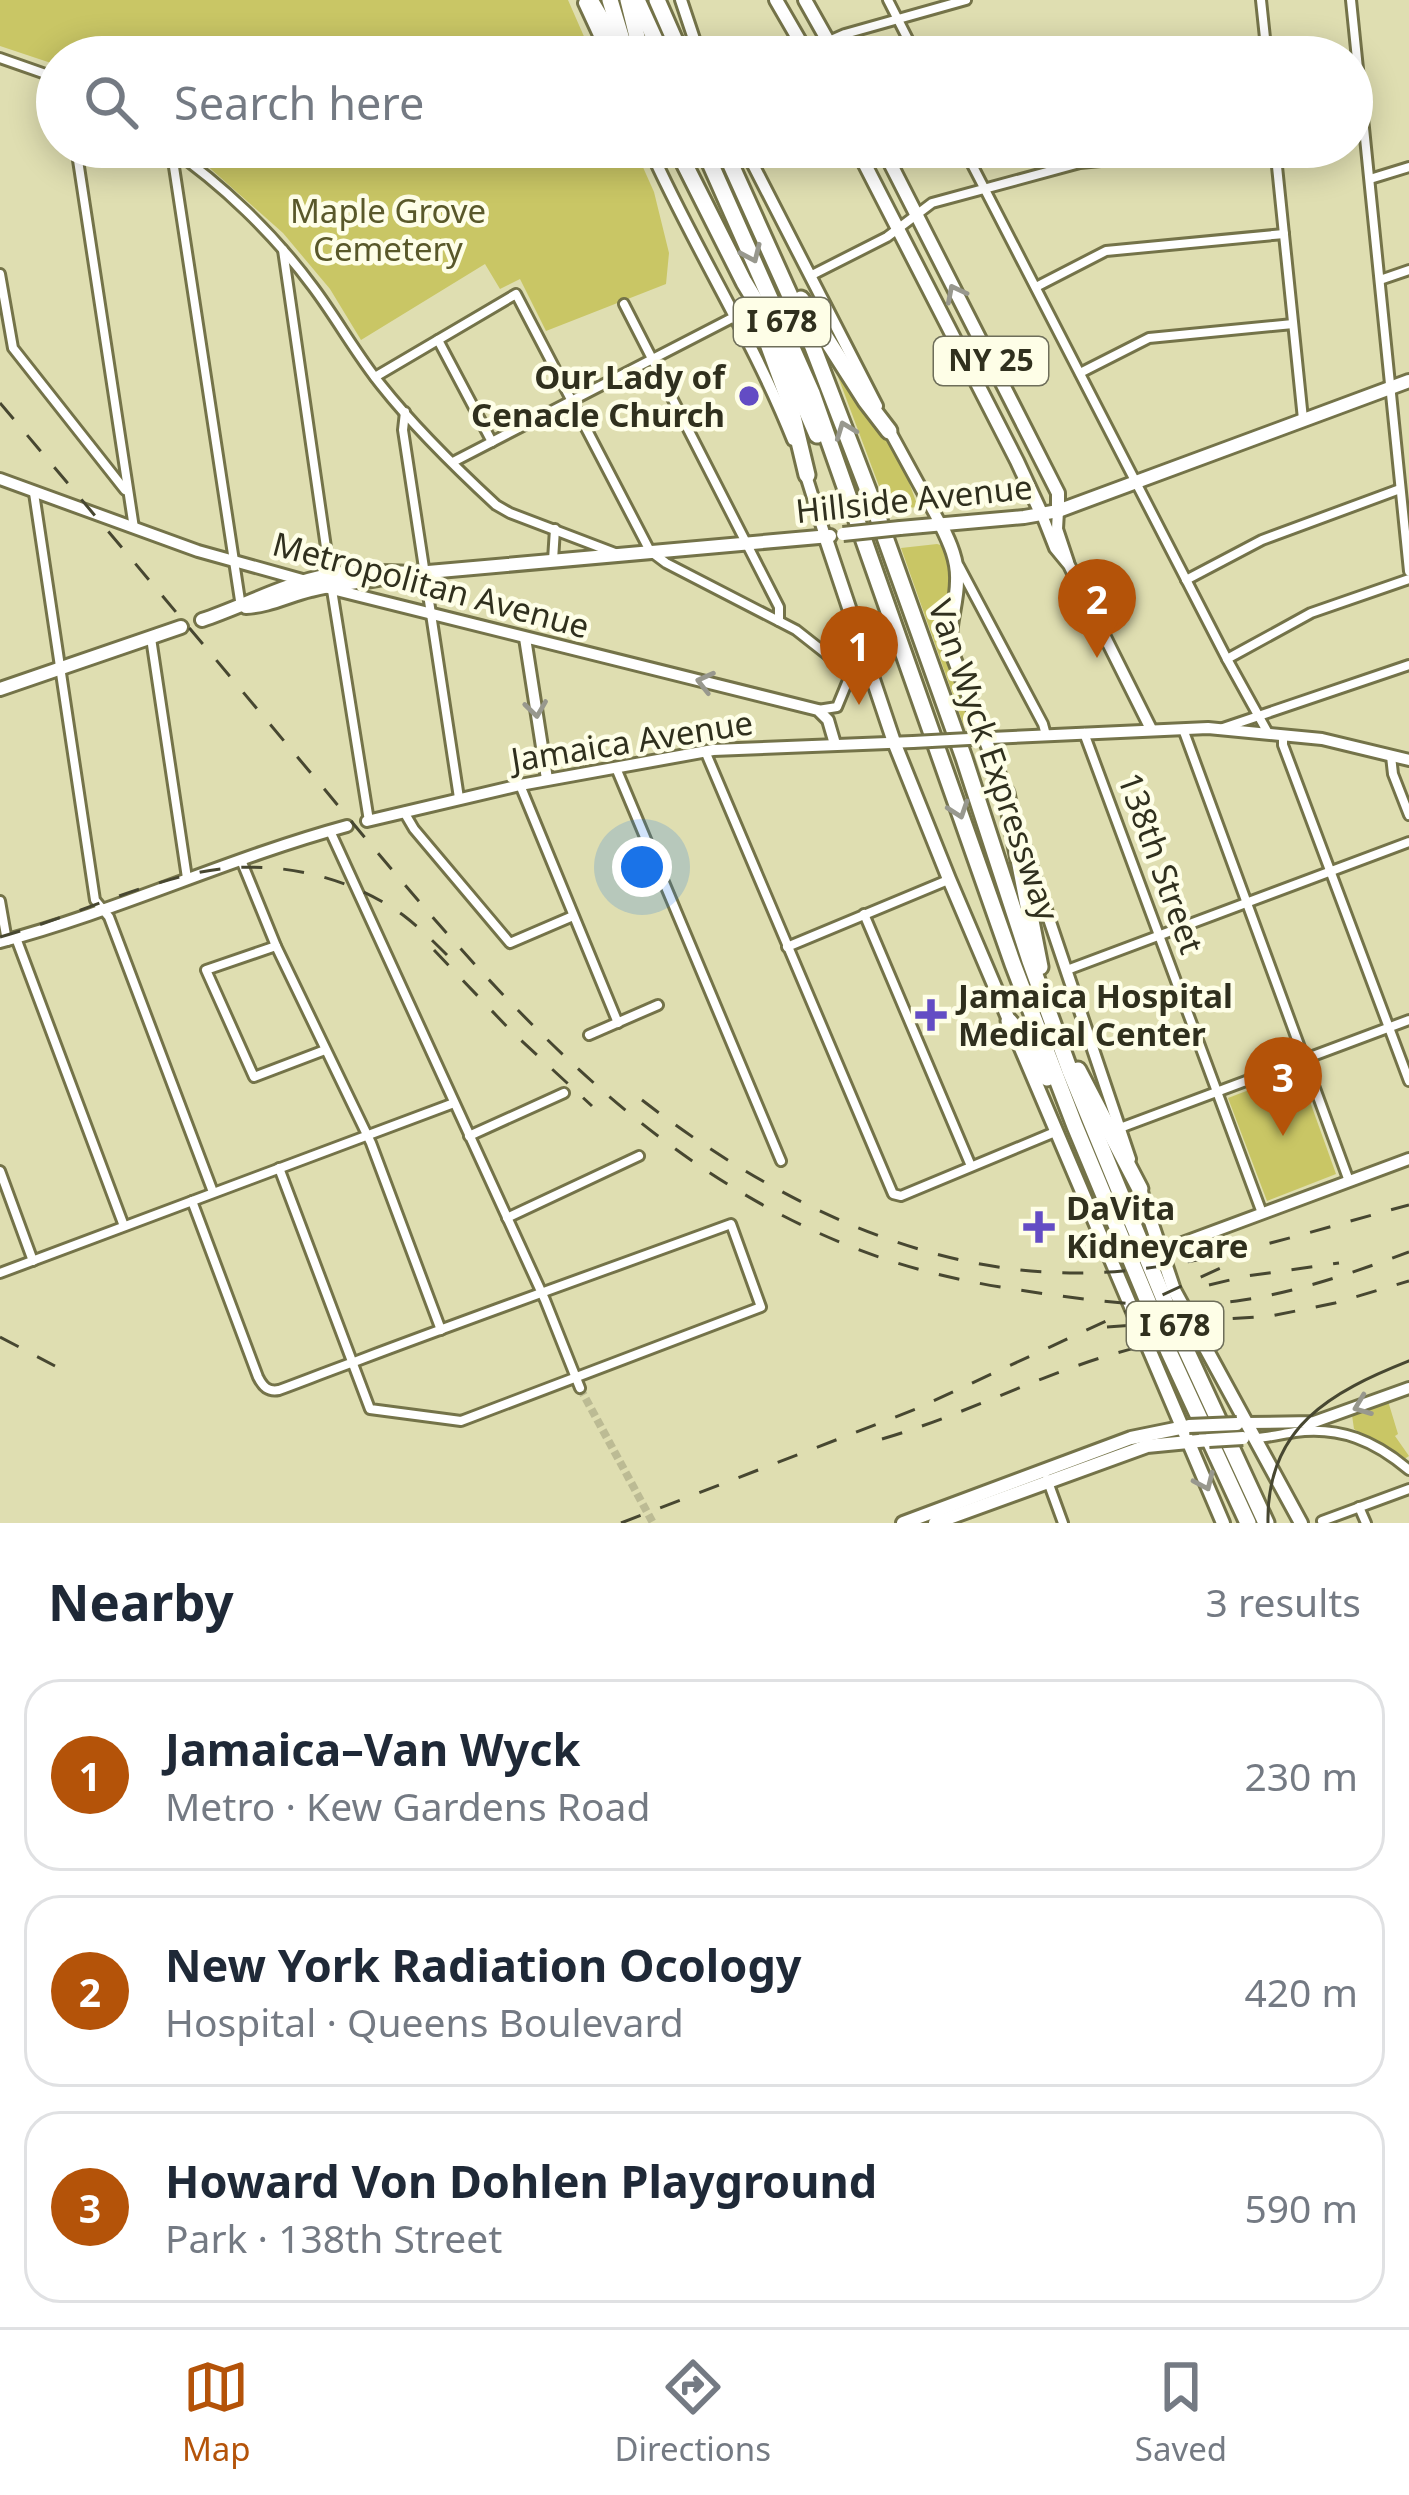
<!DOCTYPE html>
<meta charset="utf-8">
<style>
:root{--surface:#fff;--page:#f6f6f7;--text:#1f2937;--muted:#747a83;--line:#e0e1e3;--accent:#b45309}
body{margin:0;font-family:"Noto Sans",sans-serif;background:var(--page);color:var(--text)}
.you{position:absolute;left:642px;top:867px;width:42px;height:42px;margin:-30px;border:9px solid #fff;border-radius:50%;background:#1a73e8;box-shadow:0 0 0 18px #1a73e833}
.badge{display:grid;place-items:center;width:78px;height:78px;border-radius:50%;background:var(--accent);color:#fff;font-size:39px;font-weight:700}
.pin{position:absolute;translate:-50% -99px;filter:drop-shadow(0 3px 6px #0008)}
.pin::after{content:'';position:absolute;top:63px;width:42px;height:36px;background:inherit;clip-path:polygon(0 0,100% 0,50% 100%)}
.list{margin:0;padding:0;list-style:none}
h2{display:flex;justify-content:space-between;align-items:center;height:156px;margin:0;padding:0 48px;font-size:51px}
h2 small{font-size:39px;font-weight:400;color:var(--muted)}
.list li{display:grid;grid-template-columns:78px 1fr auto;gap:36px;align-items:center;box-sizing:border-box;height:192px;margin:0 24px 24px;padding:0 24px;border:3px solid var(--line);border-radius:36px}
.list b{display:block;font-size:45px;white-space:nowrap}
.list p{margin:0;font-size:39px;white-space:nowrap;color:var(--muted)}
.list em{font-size:39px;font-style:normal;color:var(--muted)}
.icon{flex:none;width:66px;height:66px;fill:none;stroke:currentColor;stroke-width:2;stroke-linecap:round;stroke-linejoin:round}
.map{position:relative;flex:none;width:1409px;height:1523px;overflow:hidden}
.search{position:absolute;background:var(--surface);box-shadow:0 6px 30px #0003;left:36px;right:36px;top:36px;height:132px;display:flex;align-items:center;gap:30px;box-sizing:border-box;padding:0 42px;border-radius:66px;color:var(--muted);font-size:45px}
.sheet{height:804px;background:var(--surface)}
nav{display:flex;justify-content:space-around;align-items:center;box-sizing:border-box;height:168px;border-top:3px solid var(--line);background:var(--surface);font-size:33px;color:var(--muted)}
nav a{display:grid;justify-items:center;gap:6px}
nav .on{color:var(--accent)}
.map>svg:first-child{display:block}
.green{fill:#c9c665}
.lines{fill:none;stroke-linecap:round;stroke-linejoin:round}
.minor-tunnel{stroke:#bcbb94;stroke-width:8;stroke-dasharray:8 4;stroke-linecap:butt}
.minor-casing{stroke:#747349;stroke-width:14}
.tertiary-casing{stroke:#747349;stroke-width:16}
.secondary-casing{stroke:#747349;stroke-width:16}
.primary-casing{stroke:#747349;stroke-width:18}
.motorway-casing{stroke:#747349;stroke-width:21}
.minor{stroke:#fff;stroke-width:8}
.tertiary{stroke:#fff;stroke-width:10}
.secondary{stroke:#fff;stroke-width:10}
.primary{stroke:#fff;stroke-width:12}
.motorway{stroke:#fff;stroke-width:15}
.tram{stroke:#474731;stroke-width:3}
.rail{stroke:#474731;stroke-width:3;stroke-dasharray:21 21;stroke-linecap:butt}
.secondary-bridge-casing{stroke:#747349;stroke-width:16;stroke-linecap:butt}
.primary-bridge-casing{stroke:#747349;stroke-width:18;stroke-linecap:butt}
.secondary-bridge{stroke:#fff;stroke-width:10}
.primary-bridge{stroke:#fff;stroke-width:12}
.oneway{stroke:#98988e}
.poi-dot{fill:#634cc4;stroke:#fefee7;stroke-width:4.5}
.labels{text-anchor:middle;stroke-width:9;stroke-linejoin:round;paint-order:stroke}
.shield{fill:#fefee7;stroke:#6e6e5a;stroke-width:3}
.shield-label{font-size:30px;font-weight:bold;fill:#30301e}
.park-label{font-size:33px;fill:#59582a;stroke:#fefee7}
.poi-label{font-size:33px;font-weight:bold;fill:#30301e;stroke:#fefee7;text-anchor:start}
.street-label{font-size:33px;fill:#30301e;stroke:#fefee7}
</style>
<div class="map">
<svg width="1409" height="1523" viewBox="0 0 1409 1523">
<rect width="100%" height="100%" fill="#dfdeb1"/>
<!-- green -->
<g class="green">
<path d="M0,0H568L593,57H57V65L0,46Z"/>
<path d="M186,147H634L654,192L669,253L666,284L546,331L520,279L500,289L485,264L361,340L330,289L283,233Z"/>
<path d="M828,350L899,455L918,507L888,510Z"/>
<path d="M937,544L944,546L951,569V589L943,645L967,713L964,726L901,548Z"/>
<path d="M1299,1071L1336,1174L1267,1201L1228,1098Z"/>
<path d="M1388,1401L1398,1434L1395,1436L1409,1456L1403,1460L1354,1429L1352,1415Z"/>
</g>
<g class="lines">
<!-- minor-tunnel -->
<path class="minor-tunnel" d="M580,1388L653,1523"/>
<!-- minor casing -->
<g class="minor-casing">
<g id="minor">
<path d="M888,0L917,57"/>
<path d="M1261,0L1267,57"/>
<path d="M1351,0L1409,571"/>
<path d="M829,41L845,34L966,0"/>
<path d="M1242,57L1267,54"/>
<path d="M0,58L57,78"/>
<path d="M76,147L134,528"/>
<path d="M168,147C222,184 274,234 313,287C337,319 356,354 381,385C415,428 456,468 496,505L510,513L615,553"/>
<path d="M963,147L1227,659L1268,733"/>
<path d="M1275,147L1303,419"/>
<path d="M175,152L174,167L241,607"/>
<path d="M1370,179L1409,167"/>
<path d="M283,250L330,575"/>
<path d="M0,274L13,348L125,490"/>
<path d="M810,276L887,237L932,203L1080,163L1245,147"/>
<path d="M1380,280L1409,270"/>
<path d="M1036,287L1106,251L1284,234"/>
<path d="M624,304L779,607V621"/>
<path d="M438,340L492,442"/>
<path d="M1080,373L1149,338L1293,324"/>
<path d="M375,377L516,294L650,551L666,563L796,630L857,678L873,681"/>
<path d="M405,412L403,430L459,798"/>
<path d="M453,462L734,317"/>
<path d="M34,493L95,900L109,917L213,1192"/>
<path d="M553,560L555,529"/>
<path d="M959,566L1043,724L1046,735"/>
<path d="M1186,580L1262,540L1400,489"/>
<path d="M332,590L369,821"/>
<path d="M151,638L187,878"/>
<path d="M1227,659L1311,613L1409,579"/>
<path d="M818,710L837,707L851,673"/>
<path d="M1223,728L1409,665"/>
<path d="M1183,729L1349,1181"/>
<path d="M1084,733L1262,1213"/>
<path d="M1283,735V745L1409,1081"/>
<path d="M705,751L893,1194L901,1196L1055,1132"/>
<path d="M1391,756L1393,774L1409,815"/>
<path d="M616,768L781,1161"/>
<path d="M520,785L618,1023"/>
<path d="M404,812L414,829L510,943L573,916"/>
<path d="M330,831L545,1300L580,1388"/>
<path d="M241,860L276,946L371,1143L441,1330"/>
<path d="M0,901L7,941"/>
<path d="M864,914L971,1166"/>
<path d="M16,938L124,1226"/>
<path d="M276,946L206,970L254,1077L325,1050"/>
<path d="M787,947L948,880"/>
<path d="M1067,970L1409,842"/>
<path d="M589,1035L658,1005"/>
<path d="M1120,1128L1409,1020"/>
<path d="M469,1136L564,1093"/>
<path d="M0,1171L33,1261"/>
<path d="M192,1201L258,1377C263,1387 268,1392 279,1390C306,1380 334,1369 362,1359C484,1313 608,1269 731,1224L761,1307L461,1421L370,1409L279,1168"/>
<path d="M507,1218L639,1156"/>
<path d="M0,1273L454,1103"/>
<path d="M1257,1438C1270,1437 1282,1434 1295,1432C1340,1426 1375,1441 1409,1470"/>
<path d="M1047,1479L1063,1523"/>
<path d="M1359,1507L1366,1523"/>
<path d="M1322,1521L1409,1489"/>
</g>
</g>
<!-- tertiary casing -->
<g class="tertiary-casing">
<path id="tertiary" d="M1161,1251L1409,1159"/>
</g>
<!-- secondary casing -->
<g class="secondary-casing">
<g id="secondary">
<path d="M681,0L700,57"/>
<path d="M584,3L609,57"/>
<path d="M649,147C693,246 753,339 793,440"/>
<path d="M744,147L877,406"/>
<path d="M888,428L941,525"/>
<path d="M804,469L825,536"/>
<path d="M0,479L198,551L306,581"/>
<path d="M1058,511L1057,529L1068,562"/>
<path d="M1042,515L1055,548L1069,565L1151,729"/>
<path d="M324,587L818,710L828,720L835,744"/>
<path d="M525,638L547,779"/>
<path d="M969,739L1208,728L1322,739L1409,760"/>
<path d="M367,821L520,785L713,750L913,742"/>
<path d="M1021,836L1130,1159"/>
<path d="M0,942C118,911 229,858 347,826"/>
<path d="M1247,1423L1314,1422L1409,1388"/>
</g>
</g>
<!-- primary casing -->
<g class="primary-casing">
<g id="primary">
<path d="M776,0L809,57"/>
<path d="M805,0L837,57"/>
<path d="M856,147L1017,461L1042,515"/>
<path d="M882,147L1058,493V511"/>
<path d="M941,525C950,543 958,561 957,581C957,604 948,625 950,648L1006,793"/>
<path d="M900,528L1024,517L1058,511L1409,381"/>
<path d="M825,536L894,742L949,879L1223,1523"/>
<path d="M246,607C269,606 289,595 311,590C339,582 368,583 396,575"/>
<path d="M202,620C244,606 285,583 330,575C359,569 388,573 417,573L830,536"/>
<path d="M0,689L181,627"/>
<path d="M1140,1189L1174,1290L1301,1523"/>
<path d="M903,1523L1131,1438L1185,1427"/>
<path d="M935,1523L1147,1446L1209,1440"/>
</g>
</g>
<!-- motorway casing -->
<g class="motorway-casing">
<g id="motorway">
<path d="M590,0L624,57"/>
<path d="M610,0L623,43"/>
<path d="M628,0L642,57"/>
<path d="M637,0L663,57"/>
<path d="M657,0L682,57"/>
<path d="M676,147L744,282L767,320L817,435"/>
<path d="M703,147L812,393L1013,964L1075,1126L1169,1352L1248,1523"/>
<path d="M723,147L813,347L871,498L964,758L1030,961L1070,1071L1175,1326L1266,1523"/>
<path d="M801,299L866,401L889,431"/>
<path d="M767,341L790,404L807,475"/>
<path d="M1006,793L1040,967"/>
<path d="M1009,1021L1023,1037L1047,1078"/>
<path d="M1078,1070L1140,1189"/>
</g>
</g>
<!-- minor -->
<use href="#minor" class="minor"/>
<!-- tertiary -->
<use href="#tertiary" class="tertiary"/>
<!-- secondary -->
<use href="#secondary" class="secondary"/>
<!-- primary -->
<use href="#primary" class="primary"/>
<!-- motorway -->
<use href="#motorway" class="motorway"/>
<!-- tram -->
<path class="tram" d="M1268,1523C1266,1427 1331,1392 1409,1361"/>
<!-- rail -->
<g class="rail">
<path d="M0,403C104,526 207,649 310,772C462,953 617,1151 842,1243C902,1268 963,1282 1026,1291C1098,1302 1171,1311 1243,1300C1301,1291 1355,1272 1409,1252"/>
<path d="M0,937C65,919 127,889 192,874C263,857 343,872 403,915C420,928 435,943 450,958"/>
<path d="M434,950L512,1032L592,1106"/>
<path d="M642,1100C782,1208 951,1290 1132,1270C1226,1260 1318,1229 1409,1205"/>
<path d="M1209,1285L1247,1276L1339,1263"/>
<path d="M1107,1327L1271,1316L1335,1303L1409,1281"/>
<path d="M0,1337L55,1366"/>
<path d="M882,1439C991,1407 1079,1351 1194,1337"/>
<path d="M621,1523L916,1409L1227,1265"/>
</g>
<!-- secondary-bridge casing -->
<g class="secondary-bridge-casing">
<path id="secondary-bridge" d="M913,742L969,739"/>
</g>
<!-- primary-bridge casing -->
<g class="primary-bridge-casing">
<g id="primary-bridge">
<path d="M843,534L900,528"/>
<path d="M1189,1426L1237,1424"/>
<path d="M1209,1440L1243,1438"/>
</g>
</g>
<!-- secondary-bridge -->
<use href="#secondary-bridge" class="secondary-bridge"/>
<!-- primary-bridge -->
<use href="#primary-bridge" class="primary-bridge"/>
</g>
<!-- one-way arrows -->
<defs><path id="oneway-chevron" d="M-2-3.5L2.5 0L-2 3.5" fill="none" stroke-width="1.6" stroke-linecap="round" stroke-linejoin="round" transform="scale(3)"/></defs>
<g class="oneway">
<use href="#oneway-chevron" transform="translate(752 254) rotate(66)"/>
<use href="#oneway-chevron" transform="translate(955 293) rotate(-117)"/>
<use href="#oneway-chevron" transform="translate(845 430) rotate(-111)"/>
<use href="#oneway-chevron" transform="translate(705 682) rotate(-166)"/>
<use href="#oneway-chevron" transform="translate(536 709) rotate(82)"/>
<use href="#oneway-chevron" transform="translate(959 810) rotate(71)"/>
<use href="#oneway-chevron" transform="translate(1362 1406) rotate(159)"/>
<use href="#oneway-chevron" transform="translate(1205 1482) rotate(66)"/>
</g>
<!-- markers -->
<g class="poi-dot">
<circle cx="749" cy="396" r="12"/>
<path d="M925 997h12v12h12v12h-12v12h-12v-12h-12v-12h12z"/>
<path d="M1033 1209h12v12h12v12h-12v12h-12v-12h-12v-12h12z"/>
</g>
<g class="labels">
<!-- shield labels -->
<g class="shield">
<rect x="734" y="298" width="96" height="48" rx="9"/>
<rect x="934" y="337" width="114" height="48" rx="9"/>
<rect x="1127" y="1302" width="96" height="48" rx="9"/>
</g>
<g class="shield-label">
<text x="782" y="332">I 678</text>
<text x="991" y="371">NY 25</text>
<text x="1175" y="1336">I 678</text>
</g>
<!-- park labels -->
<g class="park-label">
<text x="388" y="223">Maple Grove<tspan x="388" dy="38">Cemetery</tspan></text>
</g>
<!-- poi labels -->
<g class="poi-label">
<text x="725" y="389" text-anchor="end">Our Lady of<tspan x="725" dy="38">Cenacle Church</tspan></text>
<text x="958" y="1008">Jamaica Hospital<tspan x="958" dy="38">Medical Center</tspan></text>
<text x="1066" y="1220">DaVita<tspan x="1066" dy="38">Kidneycare</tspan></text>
</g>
<!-- street labels -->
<g class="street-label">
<text transform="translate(914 499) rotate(-6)" y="12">Hillside Avenue</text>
<text transform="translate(431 585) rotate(15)" y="12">Metropolitan Avenue</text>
<text transform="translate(632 741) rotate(-9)" y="12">Jamaica Avenue</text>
<text transform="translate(994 760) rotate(71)" y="12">Van Wyck Expressway</text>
<text transform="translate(1161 863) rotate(70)" y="12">138th Street</text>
</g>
</g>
</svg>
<div class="you"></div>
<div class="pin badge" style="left:859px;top:705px">1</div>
<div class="pin badge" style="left:1097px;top:658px">2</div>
<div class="pin badge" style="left:1283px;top:1136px">3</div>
<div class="search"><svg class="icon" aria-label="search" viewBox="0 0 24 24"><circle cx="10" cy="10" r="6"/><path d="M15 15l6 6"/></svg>Search here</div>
</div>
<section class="sheet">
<h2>Nearby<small>3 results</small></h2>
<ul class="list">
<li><span class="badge">1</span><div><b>Jamaica–Van Wyck</b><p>Metro · Kew Gardens Road</p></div><em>230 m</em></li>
<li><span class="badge">2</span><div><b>New York Radiation Ocology</b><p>Hospital · Queens Boulevard</p></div><em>420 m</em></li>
<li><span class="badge">3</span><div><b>Howard Von Dohlen Playground</b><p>Park · 138th Street</p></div><em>590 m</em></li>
</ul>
</section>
<nav>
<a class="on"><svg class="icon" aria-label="map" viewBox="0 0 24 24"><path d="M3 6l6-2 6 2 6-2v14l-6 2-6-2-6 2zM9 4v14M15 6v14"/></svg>Map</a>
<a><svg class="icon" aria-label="directions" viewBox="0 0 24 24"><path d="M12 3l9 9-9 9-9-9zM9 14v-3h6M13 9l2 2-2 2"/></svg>Directions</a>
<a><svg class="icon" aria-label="saved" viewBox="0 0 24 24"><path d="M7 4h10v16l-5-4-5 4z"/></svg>Saved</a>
</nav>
